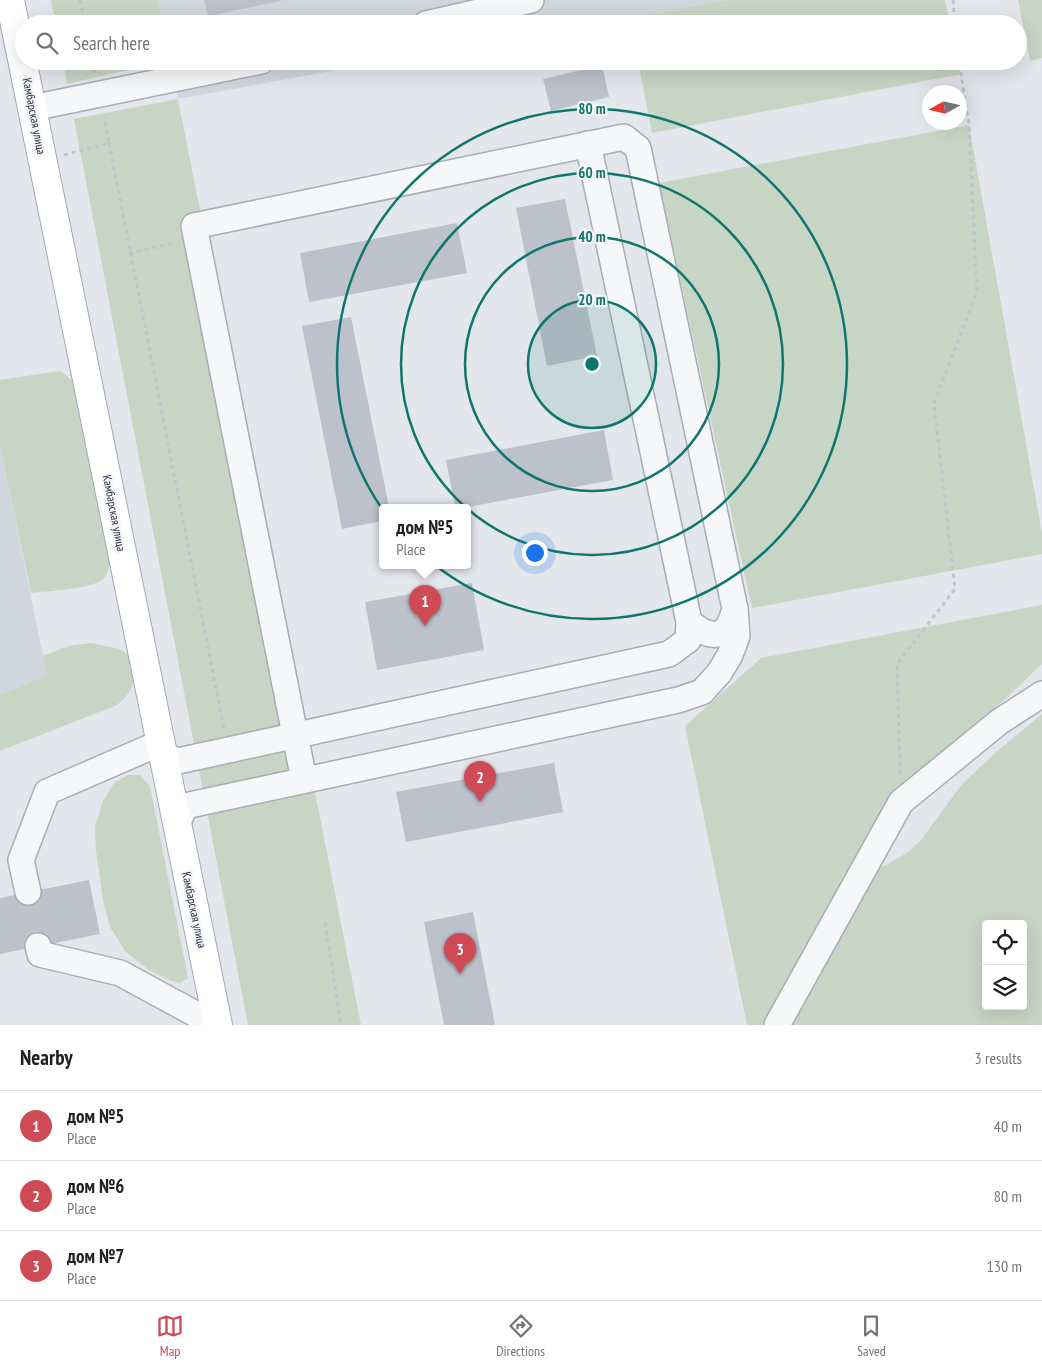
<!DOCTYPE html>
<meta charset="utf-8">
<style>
:root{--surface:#fff;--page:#f2f2f2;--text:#202124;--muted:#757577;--line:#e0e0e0;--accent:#ce4b55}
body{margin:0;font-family:"PT Sans Narrow",sans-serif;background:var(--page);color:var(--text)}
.controls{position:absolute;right:15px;bottom:15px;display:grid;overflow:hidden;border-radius:5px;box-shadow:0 5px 20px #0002}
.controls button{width:45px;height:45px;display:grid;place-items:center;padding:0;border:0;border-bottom:1px solid var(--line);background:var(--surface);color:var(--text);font:25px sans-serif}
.compass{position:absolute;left:922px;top:85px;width:45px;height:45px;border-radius:50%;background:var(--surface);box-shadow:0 5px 20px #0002;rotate:262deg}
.you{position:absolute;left:534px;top:552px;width:18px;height:18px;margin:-12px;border:4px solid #fff;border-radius:50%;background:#1a73e8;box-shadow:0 0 0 8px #1a73e833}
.badge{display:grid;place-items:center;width:32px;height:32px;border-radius:50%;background:var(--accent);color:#fff;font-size:16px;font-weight:700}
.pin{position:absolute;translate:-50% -41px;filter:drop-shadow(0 1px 2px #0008)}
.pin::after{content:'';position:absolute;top:26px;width:18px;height:15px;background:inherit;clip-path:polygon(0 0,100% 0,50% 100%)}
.popup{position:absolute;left:379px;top:504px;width:92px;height:65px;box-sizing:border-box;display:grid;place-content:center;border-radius:5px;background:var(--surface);filter:drop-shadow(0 1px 4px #0005);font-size:16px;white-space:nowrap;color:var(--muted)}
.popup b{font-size:19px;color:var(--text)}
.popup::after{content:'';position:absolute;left:50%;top:100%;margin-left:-10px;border:10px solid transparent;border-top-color:var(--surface)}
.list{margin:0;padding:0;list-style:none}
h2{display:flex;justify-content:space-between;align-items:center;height:65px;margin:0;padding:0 20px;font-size:21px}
h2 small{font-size:16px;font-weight:400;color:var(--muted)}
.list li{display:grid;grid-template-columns:32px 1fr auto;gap:15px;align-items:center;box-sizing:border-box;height:70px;padding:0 20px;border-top:1px solid var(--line)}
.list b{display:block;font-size:19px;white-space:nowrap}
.list p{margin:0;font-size:16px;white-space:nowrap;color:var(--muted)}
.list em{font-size:16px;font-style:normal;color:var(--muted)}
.icon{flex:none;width:28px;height:28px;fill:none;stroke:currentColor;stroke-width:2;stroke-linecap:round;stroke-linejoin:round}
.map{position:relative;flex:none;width:1042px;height:1025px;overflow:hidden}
.search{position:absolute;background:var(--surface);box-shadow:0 5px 20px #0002;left:15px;right:15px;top:15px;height:55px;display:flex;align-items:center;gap:12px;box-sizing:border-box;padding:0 18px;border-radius:28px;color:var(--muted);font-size:19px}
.sheet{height:275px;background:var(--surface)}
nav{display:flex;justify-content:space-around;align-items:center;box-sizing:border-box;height:70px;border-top:1px solid var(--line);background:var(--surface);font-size:14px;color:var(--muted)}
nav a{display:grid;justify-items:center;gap:2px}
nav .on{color:var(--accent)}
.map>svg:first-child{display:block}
.built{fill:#d1d5dd}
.green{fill:#c7d5c4;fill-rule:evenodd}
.building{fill:#bdc1cb}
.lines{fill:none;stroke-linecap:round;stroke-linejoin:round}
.minor-tunnel{stroke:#bec2c9;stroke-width:25;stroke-dasharray:25 12;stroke-linecap:butt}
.minor-casing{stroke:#a8acb5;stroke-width:28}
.major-casing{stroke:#a3a9b7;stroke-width:30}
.path{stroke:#c1c4ca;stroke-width:3;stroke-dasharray:4 4;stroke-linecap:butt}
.minor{stroke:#f6f7f9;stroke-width:25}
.major{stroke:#fff;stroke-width:28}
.ring{fill:none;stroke:#0f766e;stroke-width:2.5}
.labels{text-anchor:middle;stroke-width:4.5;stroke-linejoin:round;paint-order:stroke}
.street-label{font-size:12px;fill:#2b3243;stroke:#f3f5f8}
.centre{fill:#0f766e;stroke:#f3f5f8;stroke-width:2.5}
.ring-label{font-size:15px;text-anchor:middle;font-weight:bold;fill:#0f766e;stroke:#f3f5f8;stroke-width:4.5;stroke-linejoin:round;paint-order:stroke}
</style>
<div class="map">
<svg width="1042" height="1025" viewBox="0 0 1042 1025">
<rect width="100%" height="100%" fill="#e3e6eb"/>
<!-- built -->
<g class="built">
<path d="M158,0H727L595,24H162Z"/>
<path d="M170,61H386L178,99Z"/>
<path d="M0,446L47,675L0,695Z"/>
</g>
<!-- green -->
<g class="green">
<path d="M51,0H158L162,24H56Z"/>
<path d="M727,0H945L950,24H630L629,18Z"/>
<path d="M1018,0H1042V58L1030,61Z"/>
<path d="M63,61H168L67,84Z"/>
<path d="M638,61H958L961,74L652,133Z"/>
<path d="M178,99L361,1025H248L74,119Z"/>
<path d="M969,125L1042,533V554L752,608L659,183Z"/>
<path d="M60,371L74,382L111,557C110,564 109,574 103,579C93,589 46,591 31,593L0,446V380Z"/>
<path d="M1042,605V664L883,814L763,1025H747L685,726L761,658Z"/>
<path d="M91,643L120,649L130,656C135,679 137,689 117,705L0,751V695L47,675L43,656L69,646Z"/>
<path d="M1042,714V1025H787L871,873L907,853L921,840L962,784L994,754ZM986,924H1023V1006H986Z"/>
<path d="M128,775H140L150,786L188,978L180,983L171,981L149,970L126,952L110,927L103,900L96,851L95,827L103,801L114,783Z"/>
</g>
<!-- building -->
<g class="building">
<path d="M204,0H281V1L208,16Z"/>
<path d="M602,65L609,97L551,111L543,79Z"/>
<path d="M565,199L597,356L547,366L516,208Z"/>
<path d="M457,223L467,273L309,302L300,253Z"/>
<path d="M351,317L389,507H382V521L342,529L302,326Z"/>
<path d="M604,430L613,480L468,507H455L446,460Z"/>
<path d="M472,583L484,650L377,670L365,602Z"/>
<path d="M554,763L563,812L406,842L396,792Z"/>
<path d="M89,880L100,934L0,954V898Z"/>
<path d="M473,912L495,1025H444L424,922Z"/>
</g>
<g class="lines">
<!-- minor-tunnel -->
<path class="minor-tunnel" d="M28,892L38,946"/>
<!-- minor casing -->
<g class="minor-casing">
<g id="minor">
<path d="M426,24L531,0"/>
<path d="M32,108L261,61"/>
<path d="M689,622C699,630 716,642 727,628C731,623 733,615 735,609"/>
<path d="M162,755L178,761L669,654L688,640L689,622L588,144"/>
<path d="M177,825L185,806L678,700L702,692L719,673L730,655L737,636L735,609L638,148L624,137L194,226L304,780"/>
<path d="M28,892L21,860L47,792L160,743"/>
<path d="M38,946L40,954L120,973L216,1025"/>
<path d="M777,1025L901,802L999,722L1042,694"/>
</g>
</g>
<!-- major casing -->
<g class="major-casing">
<path id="major" d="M10,0L218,1025"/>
</g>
<!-- path -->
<g class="path">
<path d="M80,0L85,24"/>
<path d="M953,0L955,24"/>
<path d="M93,61L95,73"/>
<path d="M109,143L224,729"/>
<path d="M64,155L109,143L104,116"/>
<path d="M129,253L175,243"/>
<path d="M900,774L897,664L955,589L934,403L977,292L969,125L959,61"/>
<path d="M325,923L341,1025"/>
</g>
<!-- minor -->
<use href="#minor" class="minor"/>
<!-- major -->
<use href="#major" class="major"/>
</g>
<!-- distance rings -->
<circle cx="592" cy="364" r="64" fill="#0f766e" fill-opacity=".12"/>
<g class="ring">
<circle cx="592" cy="364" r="64"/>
<circle cx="592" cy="364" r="127"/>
<circle cx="592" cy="364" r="191"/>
<circle cx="592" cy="364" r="255"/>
</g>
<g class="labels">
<!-- street labels -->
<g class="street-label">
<text transform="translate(34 116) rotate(79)" y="4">Камбарская улица</text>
<text transform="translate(114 513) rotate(79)" y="4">Камбарская улица</text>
<text transform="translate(194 910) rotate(78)" y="4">Камбарская улица</text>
</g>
</g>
<circle cx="592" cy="364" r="8" class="centre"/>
<g class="ring-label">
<text x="592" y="114">80 m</text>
<text x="592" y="178">60 m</text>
<text x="592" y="242">40 m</text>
<text x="592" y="305">20 m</text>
</g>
</svg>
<div class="controls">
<button><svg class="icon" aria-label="locate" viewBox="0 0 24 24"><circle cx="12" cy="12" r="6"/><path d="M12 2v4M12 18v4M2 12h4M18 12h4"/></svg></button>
<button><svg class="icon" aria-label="layers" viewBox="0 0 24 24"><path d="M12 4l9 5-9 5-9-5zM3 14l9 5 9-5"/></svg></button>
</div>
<svg class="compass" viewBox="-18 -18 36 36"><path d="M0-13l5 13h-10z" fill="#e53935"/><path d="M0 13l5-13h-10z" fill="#757577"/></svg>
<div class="you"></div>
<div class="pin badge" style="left:425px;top:626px">1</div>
<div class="popup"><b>дом №5</b>Place</div>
<div class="pin badge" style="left:480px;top:802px">2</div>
<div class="pin badge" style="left:460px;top:974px">3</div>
<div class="search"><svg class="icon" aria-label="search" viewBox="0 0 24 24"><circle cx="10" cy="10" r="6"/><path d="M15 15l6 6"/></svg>Search here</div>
</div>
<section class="sheet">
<h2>Nearby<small>3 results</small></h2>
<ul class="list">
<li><span class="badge">1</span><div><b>дом №5</b><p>Place</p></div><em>40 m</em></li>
<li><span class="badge">2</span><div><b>дом №6</b><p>Place</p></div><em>80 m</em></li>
<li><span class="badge">3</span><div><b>дом №7</b><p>Place</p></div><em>130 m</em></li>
</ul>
</section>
<nav>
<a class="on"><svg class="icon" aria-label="map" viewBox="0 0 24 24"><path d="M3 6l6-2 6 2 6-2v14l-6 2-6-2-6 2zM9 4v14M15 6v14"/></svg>Map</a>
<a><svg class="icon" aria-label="directions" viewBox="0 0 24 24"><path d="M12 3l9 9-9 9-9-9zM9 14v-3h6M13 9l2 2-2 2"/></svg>Directions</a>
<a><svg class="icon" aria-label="saved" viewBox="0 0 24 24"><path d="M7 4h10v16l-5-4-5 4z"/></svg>Saved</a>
</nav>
